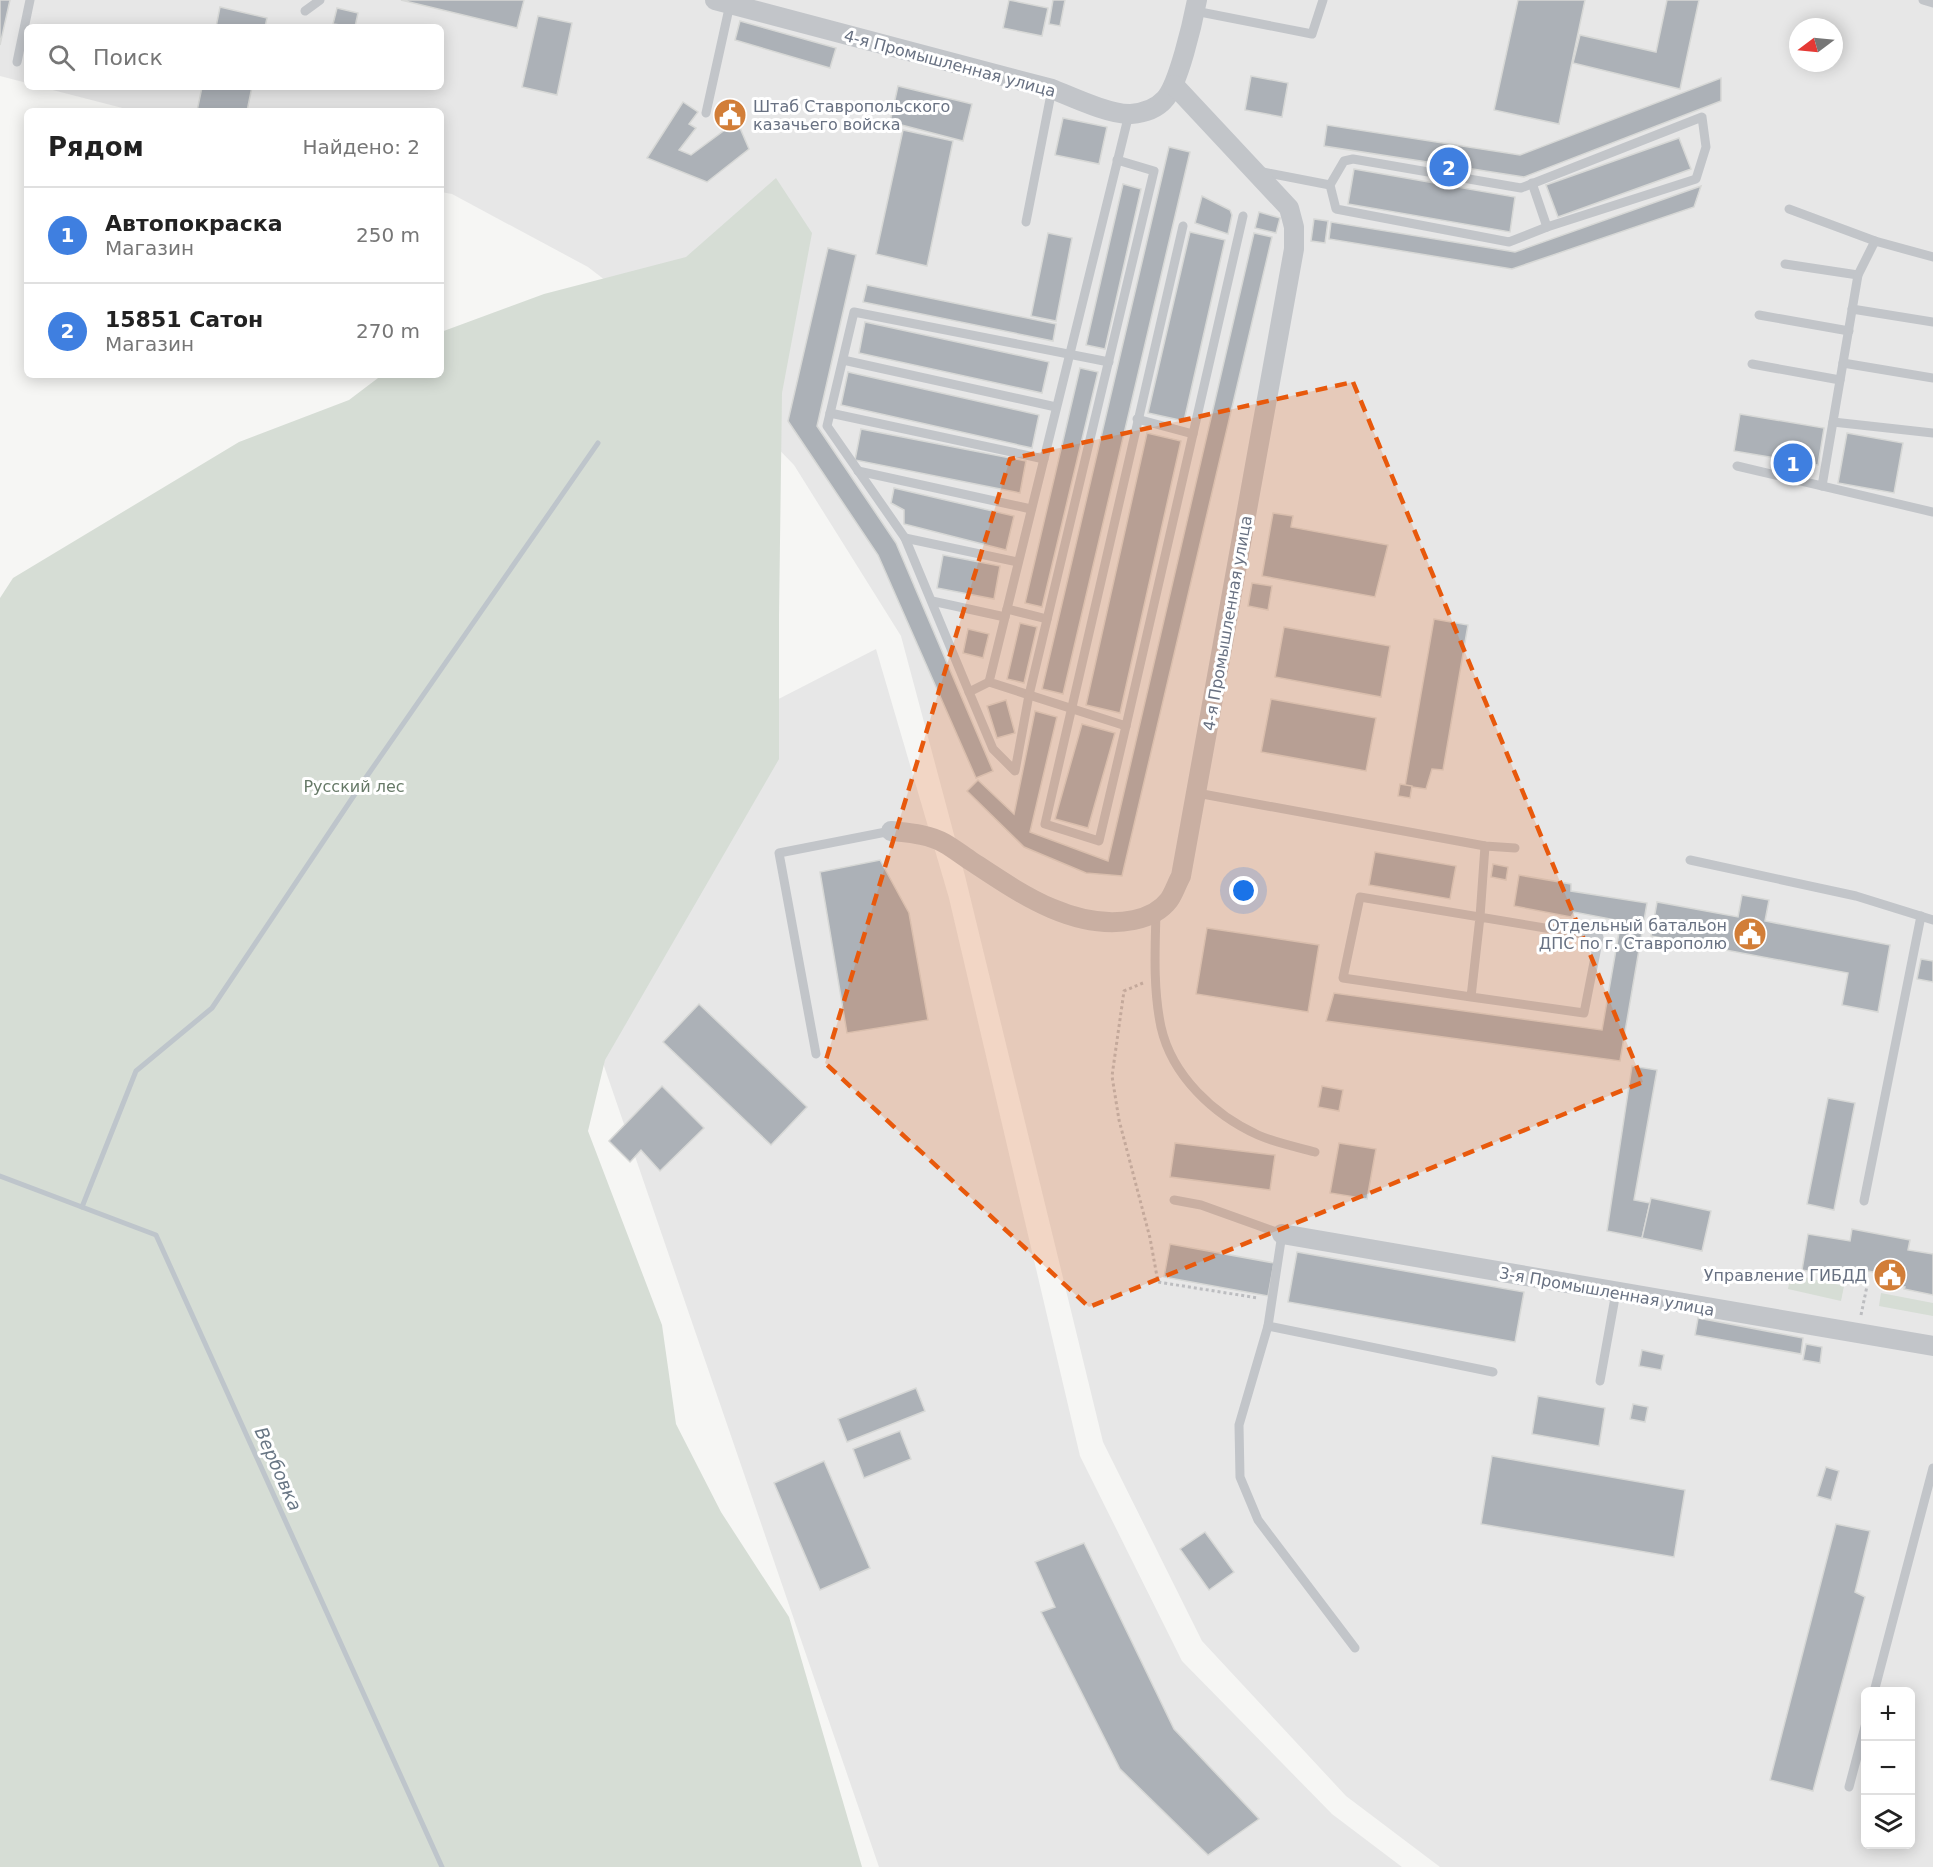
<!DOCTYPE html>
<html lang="ru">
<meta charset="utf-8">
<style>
:root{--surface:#fff;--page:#f2f2f2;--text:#222;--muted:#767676;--line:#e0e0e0;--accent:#1a73e8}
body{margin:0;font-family:"DejaVu Sans",sans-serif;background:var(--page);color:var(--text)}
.controls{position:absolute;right:18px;bottom:18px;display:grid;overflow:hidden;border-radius:9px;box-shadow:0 3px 15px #0003}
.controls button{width:54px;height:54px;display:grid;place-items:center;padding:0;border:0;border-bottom:2px solid var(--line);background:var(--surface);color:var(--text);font:30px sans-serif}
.compass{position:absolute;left:1789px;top:18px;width:54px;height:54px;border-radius:50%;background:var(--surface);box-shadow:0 3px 15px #0003;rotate:254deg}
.you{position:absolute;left:1244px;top:891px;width:21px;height:21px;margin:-15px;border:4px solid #fff;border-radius:50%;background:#1a73e8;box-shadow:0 0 0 9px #1a73e833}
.badge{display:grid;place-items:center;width:39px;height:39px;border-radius:50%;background:var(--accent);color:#fff;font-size:20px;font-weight:700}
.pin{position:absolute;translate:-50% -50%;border:3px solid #fff;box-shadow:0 2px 6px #0006}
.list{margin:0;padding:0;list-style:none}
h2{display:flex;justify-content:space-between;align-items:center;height:78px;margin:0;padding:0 24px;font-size:26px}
h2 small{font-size:20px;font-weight:400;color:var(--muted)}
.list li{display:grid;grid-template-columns:39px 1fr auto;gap:18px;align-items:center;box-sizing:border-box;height:96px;padding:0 24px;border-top:2px solid var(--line)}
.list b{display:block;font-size:22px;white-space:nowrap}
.list p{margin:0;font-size:20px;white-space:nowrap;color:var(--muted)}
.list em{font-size:20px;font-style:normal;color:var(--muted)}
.icon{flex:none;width:33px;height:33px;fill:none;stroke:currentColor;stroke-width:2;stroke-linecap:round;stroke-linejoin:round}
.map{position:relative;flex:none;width:1933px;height:1867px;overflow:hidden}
.search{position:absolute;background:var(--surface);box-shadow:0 3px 15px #0003;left:24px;top:24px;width:420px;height:66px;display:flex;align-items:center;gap:15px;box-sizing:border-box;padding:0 21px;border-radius:9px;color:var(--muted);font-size:22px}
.panel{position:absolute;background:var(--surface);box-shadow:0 3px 15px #0003;left:24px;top:108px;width:420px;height:270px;border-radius:9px}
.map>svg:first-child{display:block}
.built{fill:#e7e7e7;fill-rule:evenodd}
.green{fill:#d6ddd5}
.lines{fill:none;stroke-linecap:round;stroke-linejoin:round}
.stream{stroke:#bec5cb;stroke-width:5}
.building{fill:#acb1b7;stroke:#d7d8d6;stroke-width:1.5}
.path{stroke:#bcbdc0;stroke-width:3;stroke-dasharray:3 3;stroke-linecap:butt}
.service{stroke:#c2c5c9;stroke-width:9}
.minor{stroke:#c2c5c9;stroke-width:20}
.marked{fill:#e8590c;fill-opacity:0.2;stroke:#e8590c;stroke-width:4.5;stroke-dasharray:12 8;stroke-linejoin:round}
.labels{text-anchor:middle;stroke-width:6;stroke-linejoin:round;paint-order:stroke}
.street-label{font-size:16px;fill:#687182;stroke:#fff}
.poi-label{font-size:16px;fill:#687182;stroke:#fff;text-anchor:end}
.park-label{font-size:16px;fill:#667967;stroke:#fff}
.water-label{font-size:18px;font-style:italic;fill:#697785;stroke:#fff}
</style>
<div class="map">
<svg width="1933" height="1867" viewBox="0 0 1933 1867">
<rect width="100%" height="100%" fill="#f6f6f4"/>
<!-- built -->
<g class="built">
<path d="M0,0H1933V1867H1440L1346,1796L1202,1641L1103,1442L965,876L901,636L794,465L645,311L588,267L452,194L441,192V111H134L41,87H441V27H27V83L0,76ZM1798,27H1834V63H1798ZM1866,1692H1910V1844H1866Z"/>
<path d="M876,649L949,898L1080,1456L1182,1661L1332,1814L1402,1867H879L523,830Z"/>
</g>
<!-- green -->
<g class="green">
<path d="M776,178L812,233L782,393L779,616V759L605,1060L588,1131L662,1325L676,1424L721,1512L789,1617L862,1867H0V598L13,578L239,442L349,400L382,375H441V332L544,294L686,257Z"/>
<path d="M1791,1274L1844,1286L1841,1301L1788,1289Z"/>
<path d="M1881,1293L1933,1303V1316L1879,1306Z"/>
</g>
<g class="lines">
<!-- stream -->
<g class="stream">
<path d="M0,1176L156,1235L442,1867"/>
<path d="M82,1207L136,1071L212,1008L367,776L598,443"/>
</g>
</g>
<!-- building -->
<g class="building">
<path d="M0,0H10L0,45Z"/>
<path d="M401,0H524L517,28Z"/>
<path d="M1009,0L1048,8L1042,36L1003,28Z"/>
<path d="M1053,0H1065L1060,26L1049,24Z"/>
<path d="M1518,0H1585L1559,124L1494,110Z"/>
<path d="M1667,0H1699L1680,89L1573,63L1580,35L1656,52Z"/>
<path d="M220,7L267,18L265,27H216Z"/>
<path d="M337,8L358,13L355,27L333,24Z"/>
<path d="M538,16L572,23L557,95L522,87Z"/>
<path d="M740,21L836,48L830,68L735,40Z"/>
<path d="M1251,76L1288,83L1282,117L1245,110Z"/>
<path d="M1721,78V101L1524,177L1324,146L1327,125L1520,155Z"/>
<path d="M898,86L972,104L963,141L890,122Z"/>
<path d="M202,87H252L247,111H197Z"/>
<path d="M683,102L698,112L689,124L696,128L679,150L691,155L737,121L749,149L707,182L647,158Z"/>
<path d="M728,108L737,119L724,129L715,118Z"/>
<path d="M1063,118L1107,127L1099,164L1055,155Z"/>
<path d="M903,130L953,141L927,266L876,254Z"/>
<path d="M1679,138L1691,169L1558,217L1546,185Z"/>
<path d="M1169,147L1190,152L1063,694L1042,689Z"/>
<path d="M1354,169L1515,197L1510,232L1348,204Z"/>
<path d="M1123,184L1141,189L1105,349L1086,345Z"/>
<path d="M1701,186L1694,207L1512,269L1329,239L1331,222L1515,252Z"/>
<path d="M1202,196L1230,210L1232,215L1228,234L1195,223Z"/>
<path d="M1259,212L1280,218L1276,233L1255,228Z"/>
<path d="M1314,219L1328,221L1325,243L1311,241Z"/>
<path d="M1190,232L1225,240L1184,421L1148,413Z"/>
<path d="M1048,233L1072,238L1056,321L1031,316Z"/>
<path d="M1254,233L1272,237L1122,876L1086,873L1024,847L967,791L978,780L1014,814L1035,711L1057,717L1030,832L1108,861Z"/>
<path d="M828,248L856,255L817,426L896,543L993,771L976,778L878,555L788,421Z"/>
<path d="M867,285L1056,324L1053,341L863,302Z"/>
<path d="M865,322L1049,362L1042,393L859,353Z"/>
<path d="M1080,368L1098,372L1042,607L1025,603Z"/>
<path d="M848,372L1039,415L1032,448L841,405Z"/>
<path d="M1740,414L1824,428L1818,465L1734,451Z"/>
<path d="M861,429L1026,461L1020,493L855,460Z"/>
<path d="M1147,433L1181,441L1120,713L1086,705Z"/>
<path d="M1847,433L1903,443L1894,493L1838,483Z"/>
<path d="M894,488L1014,516L1006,550L904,524V510L891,503Z"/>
<path d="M1273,513L1293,516L1291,527L1388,545L1375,597L1262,576Z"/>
<path d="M943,555L1000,566L994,599L937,588Z"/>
<path d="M1252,583L1272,586L1268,610L1248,606Z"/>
<path d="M1434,619L1468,625L1443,770L1432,769L1426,789L1405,786Z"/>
<path d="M1020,623L1037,627L1024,683L1007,679Z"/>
<path d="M1284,627L1390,646L1381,697L1275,677Z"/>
<path d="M968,629L989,634L983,658L963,653Z"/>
<path d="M1271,699L1376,718L1366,771L1261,752Z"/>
<path d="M1006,700L1015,733L997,738L987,706Z"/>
<path d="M1082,724L1115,733L1088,828L1055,819Z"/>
<path d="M1400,784L1412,786L1410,798L1398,796Z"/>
<path d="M1375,852L1456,866L1450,899L1369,885Z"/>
<path d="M880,860L909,913L928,1020L847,1033L820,872Z"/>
<path d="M1493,864L1508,867L1506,880L1491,877Z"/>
<path d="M1519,875L1571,884V891L1647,903L1620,1061L1326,1021L1334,993L1602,1030L1621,921L1574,912L1571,917L1514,906Z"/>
<path d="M1742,895L1769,900L1765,921L1890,945L1878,1012L1842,1005L1848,973L1651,936L1657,902L1738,917Z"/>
<path d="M1207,928L1319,945L1308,1012L1196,994Z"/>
<path d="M1921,959L1933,961V982L1917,979Z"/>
<path d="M699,1004L807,1107L771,1145L663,1042Z"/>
<path d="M1632,1066L1657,1070L1634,1200L1650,1203L1642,1238L1607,1231Z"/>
<path d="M662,1086L704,1128L660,1171L641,1150L630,1162L609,1141Z"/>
<path d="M1322,1086L1343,1090L1339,1111L1318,1107Z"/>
<path d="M1828,1098L1855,1103L1834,1210L1807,1204Z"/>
<path d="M1175,1143L1275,1155L1270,1190L1170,1177Z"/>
<path d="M1339,1143L1376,1149L1367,1199L1330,1193Z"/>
<path d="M1651,1198L1711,1211L1702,1251L1642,1238Z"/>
<path d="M1852,1229L1910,1240L1908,1250L1933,1254V1295L1904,1289L1905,1287L1888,1284L1890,1275L1857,1269L1856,1275L1841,1272L1840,1277L1802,1270L1808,1234L1850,1241Z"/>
<path d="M1170,1244L1274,1263L1268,1296L1164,1277Z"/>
<path d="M1297,1252L1524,1292L1515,1342L1288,1302Z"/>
<path d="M1698,1318L1803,1338L1801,1354L1695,1335Z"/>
<path d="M1806,1344L1822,1347L1820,1363L1803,1360Z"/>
<path d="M1642,1350L1664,1355L1661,1370L1639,1366Z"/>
<path d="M916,1388L925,1411L847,1442L838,1419Z"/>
<path d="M1538,1396L1605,1408L1599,1446L1532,1434Z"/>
<path d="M1633,1404L1648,1407L1645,1422L1630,1419Z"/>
<path d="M900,1431L911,1459L864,1478L853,1449Z"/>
<path d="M1492,1456L1685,1490L1674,1557L1481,1524Z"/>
<path d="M824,1461L870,1568L820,1590L774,1483Z"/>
<path d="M1826,1467L1839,1471L1831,1500L1817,1496Z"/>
<path d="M1836,1524L1870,1531L1855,1592L1865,1597L1813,1791L1770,1780Z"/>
<path d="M1205,1532L1234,1572L1209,1590L1180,1549Z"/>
<path d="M1084,1543L1174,1729L1259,1819L1208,1855L1120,1769L1041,1612L1055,1607L1035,1562Z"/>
</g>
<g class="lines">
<!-- path -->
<g class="path">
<path d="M1143,983L1124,991L1112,1076L1119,1120L1150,1238L1158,1282L1258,1298"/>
<path d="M1861,1315L1867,1286"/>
</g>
<!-- service -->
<g class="service">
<path d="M1923,0L1933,3"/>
<path d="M305,11L320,0"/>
<path d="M1195,11L1312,34L1323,0"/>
<path d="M17,62L30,0"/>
<path d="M706,113L730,4"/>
<path d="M1129,114L989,682L1126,726L1243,216"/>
<path d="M1258,171L1330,185L1344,161L1353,159L1521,188L1702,117L1706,147L1696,179L1547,227L1509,242L1336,209L1330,185"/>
<path d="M1532,183L1547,227"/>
<path d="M1789,209L1875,241"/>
<path d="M1026,222L1052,89"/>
<path d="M1785,264L1858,275"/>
<path d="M1852,309L1933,322"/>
<path d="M1759,315L1849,331"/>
<path d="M843,360L1056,407"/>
<path d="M1843,363L1933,378"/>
<path d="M1752,364L1840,380"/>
<path d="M830,413L1044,459"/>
<path d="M1137,419L1193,434"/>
<path d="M1833,422L1933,433"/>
<path d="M1737,466L1933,512"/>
<path d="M858,471L1031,509"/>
<path d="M1822,486L1858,275L1875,241L1933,257"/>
<path d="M905,538L1018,562"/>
<path d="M932,601L1005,617"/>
<path d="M1007,609L1047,619"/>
<path d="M989,682L969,692L993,749L1015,771L1029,695L1154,171L1117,160"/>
<path d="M969,692L905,538L827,426L854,312L1109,362"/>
<path d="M1126,726L1099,841L1045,824L1183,226"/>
<path d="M1197,793L1485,846L1515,848"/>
<path d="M1690,860L1856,896L1933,920"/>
<path d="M1156,913C1155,950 1153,989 1161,1027C1172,1076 1214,1115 1258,1135C1276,1143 1297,1147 1315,1152"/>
<path d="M1471,997L1343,978L1360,897L1599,937L1584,1013L1471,997L1480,917L1485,846"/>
<path d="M816,1054L779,853L891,831"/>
<path d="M1174,1200L1201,1205L1282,1234L1268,1326L1493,1372"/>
<path d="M1864,1201L1921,916"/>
<path d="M1268,1326L1239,1425L1240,1477L1258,1520L1355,1648"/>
<path d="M1600,1381L1616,1292"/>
<path d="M1874,1692L1933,1468"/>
<path d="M1849,1787L1866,1723"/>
</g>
<!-- minor -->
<g class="minor">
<path d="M715,0L1052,89C1072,97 1110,115 1131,114C1142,113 1156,109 1164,100C1178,87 1193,21 1197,0"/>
<path d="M891,831C909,833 928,834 944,843C953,848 962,855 971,861C1018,892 1074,932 1134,920C1148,917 1160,912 1169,900C1174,893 1177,883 1181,876L1294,249V227L1289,208L1174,85"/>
<path d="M1282,1234L1933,1346"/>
</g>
</g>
<!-- marked area -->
<path class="marked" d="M1353,382L1643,1082L1089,1307L825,1063L1010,459Z"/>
<!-- icons -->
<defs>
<g id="civic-disc" transform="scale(1.725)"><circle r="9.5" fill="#d27e38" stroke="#fff"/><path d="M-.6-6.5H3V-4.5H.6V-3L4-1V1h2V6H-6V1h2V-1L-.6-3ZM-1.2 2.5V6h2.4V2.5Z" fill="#fff"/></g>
</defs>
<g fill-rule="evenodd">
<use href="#civic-disc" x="730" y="115"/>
<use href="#civic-disc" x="1750" y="934"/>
<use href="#civic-disc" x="1890" y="1275"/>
</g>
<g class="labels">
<!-- street labels -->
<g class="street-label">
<text transform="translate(950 63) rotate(15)" y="6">4-я Промышленная улица</text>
<text transform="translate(1227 623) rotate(-80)" y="6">4-я Промышленная улица</text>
<text transform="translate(1607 1291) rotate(10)" y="6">3-я Промышленная улица</text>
</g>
<!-- poi labels -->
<g class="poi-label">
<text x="753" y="112" text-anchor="start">Штаб Ставропольского<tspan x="753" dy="18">казачьего войска</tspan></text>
<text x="1727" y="931">Отдельный батальон<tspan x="1727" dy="18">ДПС по г. Ставрополю</tspan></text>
<text x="1867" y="1281">Управление ГИБДД</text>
</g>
<!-- park labels -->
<g class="park-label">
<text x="354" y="792">Русский лес</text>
</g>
<!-- water labels -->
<g class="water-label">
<text transform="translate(278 1469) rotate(66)" y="6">Вербовка</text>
</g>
</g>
</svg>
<div class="controls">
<button>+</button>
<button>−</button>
<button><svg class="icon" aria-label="layers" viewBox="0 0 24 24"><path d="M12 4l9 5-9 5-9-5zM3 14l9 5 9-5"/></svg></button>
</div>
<svg class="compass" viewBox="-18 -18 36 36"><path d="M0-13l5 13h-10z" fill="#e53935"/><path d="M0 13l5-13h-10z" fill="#767676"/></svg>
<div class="you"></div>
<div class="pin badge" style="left:1793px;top:463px;background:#3f7fe0">1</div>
<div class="pin badge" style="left:1449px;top:167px;background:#3f7fe0">2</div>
<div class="search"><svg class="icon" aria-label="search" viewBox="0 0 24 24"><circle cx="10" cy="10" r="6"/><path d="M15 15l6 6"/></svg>Поиск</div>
<section class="panel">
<h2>Рядом<small>Найдено: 2</small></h2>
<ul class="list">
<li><span class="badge" style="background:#3f7fe0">1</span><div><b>Автопокраска</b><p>Магазин</p></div><em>250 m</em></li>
<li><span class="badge" style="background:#3f7fe0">2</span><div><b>15851 Сатон</b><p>Магазин</p></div><em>270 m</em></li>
</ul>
</section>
</div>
